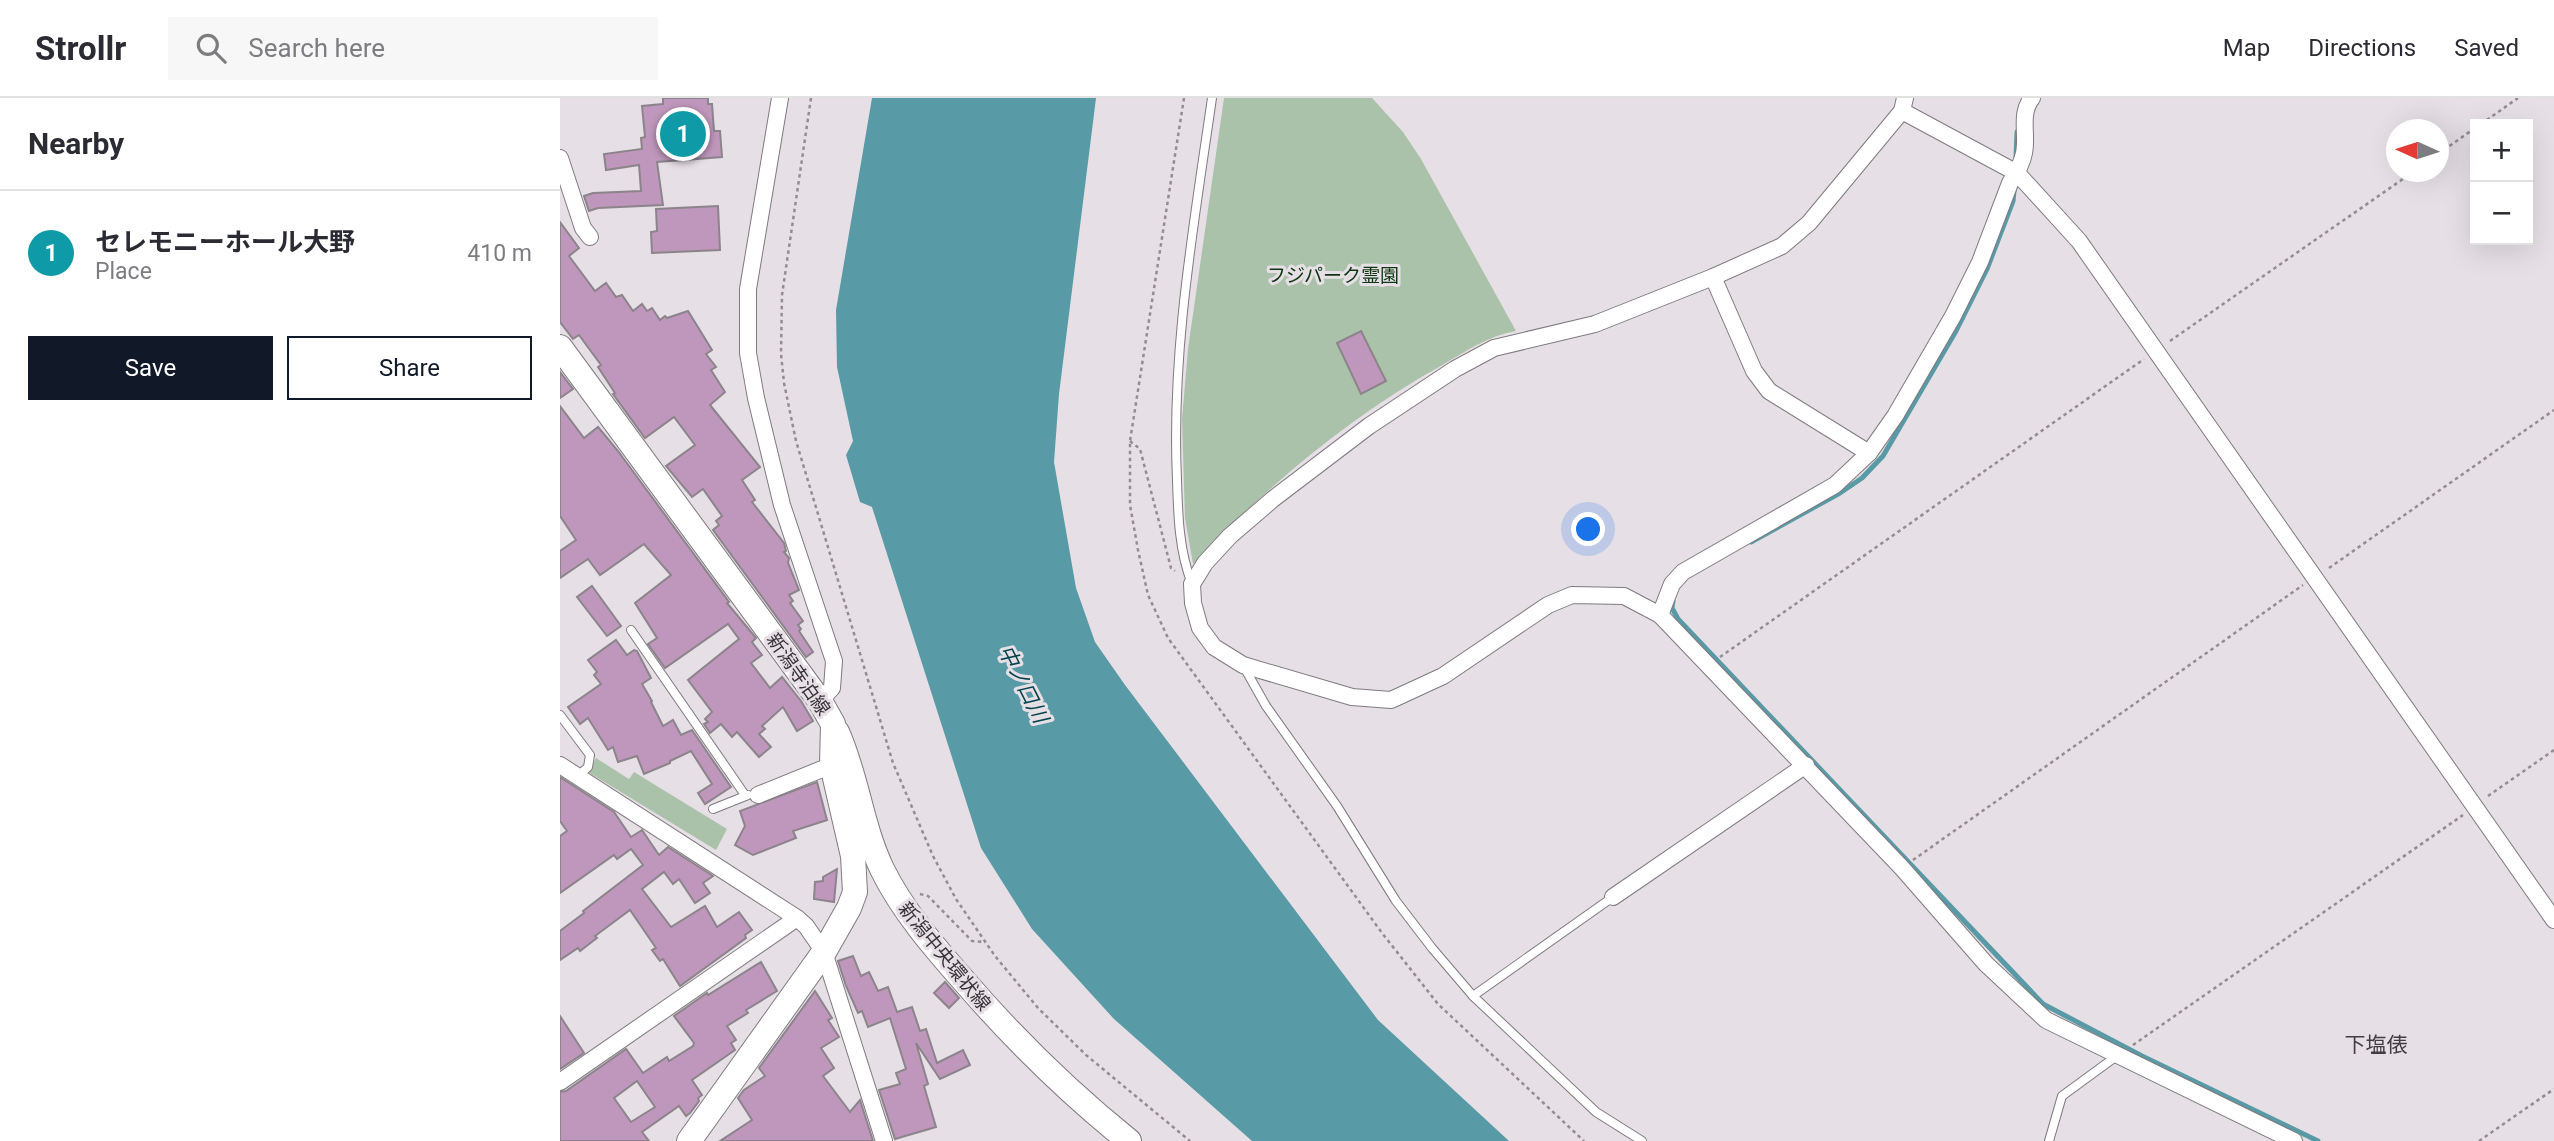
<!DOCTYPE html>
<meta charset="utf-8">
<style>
:root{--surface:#fff;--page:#f7f7f7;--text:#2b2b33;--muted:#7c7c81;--line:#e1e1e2;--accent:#111827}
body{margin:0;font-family:Roboto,"Noto Sans JP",sans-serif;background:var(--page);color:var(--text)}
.controls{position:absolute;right:21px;top:21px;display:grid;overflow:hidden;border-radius:0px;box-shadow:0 7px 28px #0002}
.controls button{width:63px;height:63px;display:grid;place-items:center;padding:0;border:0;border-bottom:2px solid var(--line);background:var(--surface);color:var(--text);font:35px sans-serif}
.compass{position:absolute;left:1826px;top:21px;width:63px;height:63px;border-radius:50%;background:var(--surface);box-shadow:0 7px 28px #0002;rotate:273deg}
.you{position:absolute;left:1029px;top:432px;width:24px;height:24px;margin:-18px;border:5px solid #fff;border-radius:50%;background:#1a73e8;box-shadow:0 0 0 10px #1a73e833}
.badge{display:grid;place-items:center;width:46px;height:46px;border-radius:50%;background:var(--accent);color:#fff;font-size:23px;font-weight:700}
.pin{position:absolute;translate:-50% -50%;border:4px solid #fff;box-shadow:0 2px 7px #0006}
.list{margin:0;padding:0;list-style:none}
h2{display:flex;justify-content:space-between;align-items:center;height:91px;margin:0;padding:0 28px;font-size:30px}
h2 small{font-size:23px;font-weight:400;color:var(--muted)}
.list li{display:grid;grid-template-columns:46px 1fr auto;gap:21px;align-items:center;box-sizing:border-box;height:126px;padding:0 28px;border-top:2px solid var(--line)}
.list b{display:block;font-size:26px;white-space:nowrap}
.list p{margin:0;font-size:23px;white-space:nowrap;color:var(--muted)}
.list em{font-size:23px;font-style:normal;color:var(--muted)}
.actions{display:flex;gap:14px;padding:21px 28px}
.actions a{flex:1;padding:16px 0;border:2px solid var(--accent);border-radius:0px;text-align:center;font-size:24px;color:var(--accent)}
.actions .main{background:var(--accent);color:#fff}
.icon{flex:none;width:38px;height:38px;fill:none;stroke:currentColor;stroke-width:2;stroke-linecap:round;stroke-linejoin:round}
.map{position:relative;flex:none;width:1994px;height:1043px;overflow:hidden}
header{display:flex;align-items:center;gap:42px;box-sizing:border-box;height:98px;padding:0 35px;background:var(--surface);border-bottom:2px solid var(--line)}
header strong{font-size:33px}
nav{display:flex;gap:38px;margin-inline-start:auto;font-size:24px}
.search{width:490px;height:63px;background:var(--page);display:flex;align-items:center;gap:18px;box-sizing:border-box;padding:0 24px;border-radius:0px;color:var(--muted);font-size:26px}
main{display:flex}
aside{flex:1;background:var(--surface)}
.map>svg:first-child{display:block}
.green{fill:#abc2aa}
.water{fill:#589aa5}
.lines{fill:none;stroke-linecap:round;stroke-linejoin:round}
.stream{stroke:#589aa5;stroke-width:5}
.building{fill:#bf97bc;stroke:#8b848a;stroke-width:2;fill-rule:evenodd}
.lane-casing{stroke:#80797f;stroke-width:10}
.street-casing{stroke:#80797f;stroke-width:18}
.primary-casing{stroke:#80797f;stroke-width:26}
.path{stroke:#938d92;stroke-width:2.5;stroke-dasharray:3.5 3.5;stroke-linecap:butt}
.lane{stroke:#fff;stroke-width:8}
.street{stroke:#fff;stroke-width:16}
.primary{stroke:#fff;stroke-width:24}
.labels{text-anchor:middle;stroke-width:6;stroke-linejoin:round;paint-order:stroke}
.park-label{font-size:19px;fill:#0c3610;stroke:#e7dfe6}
.street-label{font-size:19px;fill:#363336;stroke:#e7dfe6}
.water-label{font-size:21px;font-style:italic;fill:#03444d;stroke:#e7dfe6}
.neighbourhood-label{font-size:21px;fill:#433d43;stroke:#e7dfe6}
</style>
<header>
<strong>Strollr</strong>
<div class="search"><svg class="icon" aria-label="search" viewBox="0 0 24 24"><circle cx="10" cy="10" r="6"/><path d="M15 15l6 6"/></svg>Search here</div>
<nav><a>Map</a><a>Directions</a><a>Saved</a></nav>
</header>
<main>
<aside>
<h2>Nearby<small></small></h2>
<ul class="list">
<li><span class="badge" style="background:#0f9aa8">1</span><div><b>セレモニーホール大野</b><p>Place</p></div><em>410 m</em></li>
</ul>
<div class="actions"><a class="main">Save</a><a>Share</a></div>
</aside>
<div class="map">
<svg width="1994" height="1043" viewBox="0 0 1994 1043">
<rect width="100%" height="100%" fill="#e7dfe6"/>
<!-- green -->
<g class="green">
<path d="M664,0H812L843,34L861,61L956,233C928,238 908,252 884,266C789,319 707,388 633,466L625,420L622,321L628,251Z"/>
<path d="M36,660L69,681L74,674L167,731L156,752L28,674Z"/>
</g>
<!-- water -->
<path class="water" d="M312,0H536L499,296L494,364L516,490L535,544L565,587L818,922L949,1043H692L554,921L472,831L421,750L312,409L300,404L286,357L293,343L277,269L276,212Z"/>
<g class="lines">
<!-- stream -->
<g class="stream">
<path d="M1456,59L1457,34"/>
<path d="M1191,444L1280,395L1302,380L1323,358L1396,233L1427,171L1453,103L1454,93"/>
<path d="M1113,503L1112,510L1118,521L1483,906L1582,958L1758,1043"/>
</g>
</g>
<!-- building -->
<g class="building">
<path d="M103,0H148V6H152L154,33H160L162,59L97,64L103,107L38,110L29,113L24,98L33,95L81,93L79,67L46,72L44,56L82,51L81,40L85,39L82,8L103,6Z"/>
<path d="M158,108L160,152L92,155L91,134L97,133L96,111Z"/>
<path d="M0,124L19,150L9,158L35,193L46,185L56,199L62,197L73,213L82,206L87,213L92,210L100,222L105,218L107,220L128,213L152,252L146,256L156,269L151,272L165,294L150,307L200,369L182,382L195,402L192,404L224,445L226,453L224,454L229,460L228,465L239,492L229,497L233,503L230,505L243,523L238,527L241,531L239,533L253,554L246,559L153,432L159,427L156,423L162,418L143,391L132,399L106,368L135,347L114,319L85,340L53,296L55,295L38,269L41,267L19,237L13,241L0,224Z"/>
<path d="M801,233L826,283L801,296L777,245Z"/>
<path d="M0,274L13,291L0,300Z"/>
<path d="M0,308L24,340L38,329L58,353L169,504L167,505L196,540L192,544L202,557L191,565L210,590L222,579L241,603L253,623L237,633L223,609L202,628L205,631L199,636L211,649L199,659L177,634L172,639L161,626L150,635L144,626L148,624L145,621L152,614L128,582L179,541L168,526L105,570L88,546L97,540L75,505L111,477L84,446L40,477L28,461L0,480V453L16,442L0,418Z"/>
<path d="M32,488L61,528L47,538L17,499Z"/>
<path d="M56,542L67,557L74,552L77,553L91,580L82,586L92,603L91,604L103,628L113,622L121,637L132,632L171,689L145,706L138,695L152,686L131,653L110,663V665L84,676L77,658L58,664L53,649L48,652L28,620L20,626L8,609L41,586L34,577L37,574L28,562Z"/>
<path d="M0,679L54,714L71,739L82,732L99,757L108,749L153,778L143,785L150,795L135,805L119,781L113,786L104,774L82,791L111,829L145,808L157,829L179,814L192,832L185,837L186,840L120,888L103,861L100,863L92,852L96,850L70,812L35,838L37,840L20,853L18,850L0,862V833L24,815L23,813L83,767L71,751L57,761L54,757L0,795V738L7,733L0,723Z"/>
<path d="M257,684L267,722L233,733L236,740L193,757L175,747L185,728L180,713Z"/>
<path d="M277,771L274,804L254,801L255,784L263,783V779Z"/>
<path d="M293,858L301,878L309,874L318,893L328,889L337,914L352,909L360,933L366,931L377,965L403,952L410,967L380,981L356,945L368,986L364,988L376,1029L335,1041L319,992L340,986L336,975L346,971L330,920L308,929L302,913L298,915L286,888L278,863Z"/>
<path d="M201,864L217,893L186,912L188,915L167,928L176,942L171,945L175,952L132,982L142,997L138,1000L139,1003L130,1015L126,1018L119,1008L82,1034L89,1043H0V994L6,993L66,951L83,975L107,959L109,963L133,948L134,945L114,918L147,895L148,897ZM77,983L95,1009L71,1024L54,1000Z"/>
<path d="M385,884L399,900L389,910L374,895Z"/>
<path d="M255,893L272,920L268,922L279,939L261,950L274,970L263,978L290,1014L300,1002L313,1043H160L192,1022L178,1000L184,992L205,978L199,970Z"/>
<path d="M0,918L24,955L0,971Z"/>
</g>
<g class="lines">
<!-- lane casing -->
<g class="lane-casing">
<g id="lane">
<path d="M632,486C619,453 618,417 617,382C611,254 634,126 652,0"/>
<path d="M71,532L185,697"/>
<path d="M684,569L706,608L777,708L836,803L872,850L913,898L1036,1014L1082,1043"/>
<path d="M0,617L30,657L28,669L18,678"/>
<path d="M153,711L188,697"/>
<path d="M913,898L1053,799"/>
<path d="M1489,1043L1502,998L1558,957"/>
</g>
</g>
<!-- street casing -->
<g class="street-casing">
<g id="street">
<path d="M220,0L188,191V255L196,300L222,407L274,563L272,590L260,603"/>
<path d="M1345,0L1342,13L1249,125L1222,148L1153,179L1035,226L934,250L895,271L809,328L713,401L670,438L645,465L632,486L633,505L640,530L654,549L683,567L792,599L831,602L883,578L988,507L1012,497L1064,498L1100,517L1342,770L1426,866L1486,922L1734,1043"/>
<path d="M1342,13L1457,75L1519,143L1994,822"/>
<path d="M0,60L23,130L30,139"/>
<path d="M1153,179L1194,273L1209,293L1309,355"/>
<path d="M1100,517L1112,486L1123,474L1275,387L1309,355L1335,318L1393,218L1420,164L1450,85C1456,76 1462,66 1464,55C1468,36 1459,16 1472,0"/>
<path d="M0,667L237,820L246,828L264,854L324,1043"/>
<path d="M198,697L272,667"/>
<path d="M1053,799L1246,667"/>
<path d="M0,984L237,820"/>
</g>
</g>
<!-- primary casing -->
<g class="primary-casing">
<g id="primary">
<path d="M0,249L260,603L273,626L272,667L293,758L295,794L289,810L264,854L129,1043"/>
<path d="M277,634C297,678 301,727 322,771C342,812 374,849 404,883C455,942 508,994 569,1043"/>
</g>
</g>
<!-- path -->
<g class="path">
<path d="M251,0L222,197L221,256L224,285L236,343L333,665L373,758L396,801L435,858L478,910L526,957L630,1043"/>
<path d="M624,0L570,343V407L578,452L588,497L608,540L822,835L878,906L1024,1043"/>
<path d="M1921,26L1958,0"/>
<path d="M1878,56L1915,30"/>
<path d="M1610,243L1853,74"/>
<path d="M570,343L580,351L611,470L615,473"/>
<path d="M1769,470L1994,312"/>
<path d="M1160,559L1584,261"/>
<path d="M1928,698L1994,652"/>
<path d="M1353,762L1743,487"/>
<path d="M360,796L368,798L412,843L425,844"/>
<path d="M1573,947L1903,717"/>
<path d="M1919,1043L1994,991"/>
</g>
<!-- lane -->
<use href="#lane" class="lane"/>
<!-- street -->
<use href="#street" class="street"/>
<!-- primary -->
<use href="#primary" class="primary"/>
</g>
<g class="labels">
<!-- park labels -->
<g class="park-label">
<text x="773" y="184">フジパーク霊園</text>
</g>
<!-- street labels -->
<g class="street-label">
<text transform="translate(239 576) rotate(55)" y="7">新潟寺泊線</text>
<text transform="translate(385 858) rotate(51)" y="7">新潟中央環状線</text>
</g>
<!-- water labels -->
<g class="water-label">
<text transform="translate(463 586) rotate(63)" y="7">中ノ口川</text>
</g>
<!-- neighbourhood labels -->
<g class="neighbourhood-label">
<text x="1816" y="954">下塩俵</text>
</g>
</g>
</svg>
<div class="controls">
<button>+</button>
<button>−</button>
</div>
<svg class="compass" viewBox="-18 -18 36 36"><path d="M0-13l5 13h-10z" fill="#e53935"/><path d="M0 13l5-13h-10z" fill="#7c7c81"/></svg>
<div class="you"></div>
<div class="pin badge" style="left:123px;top:36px;background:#0f9aa8">1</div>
</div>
</main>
